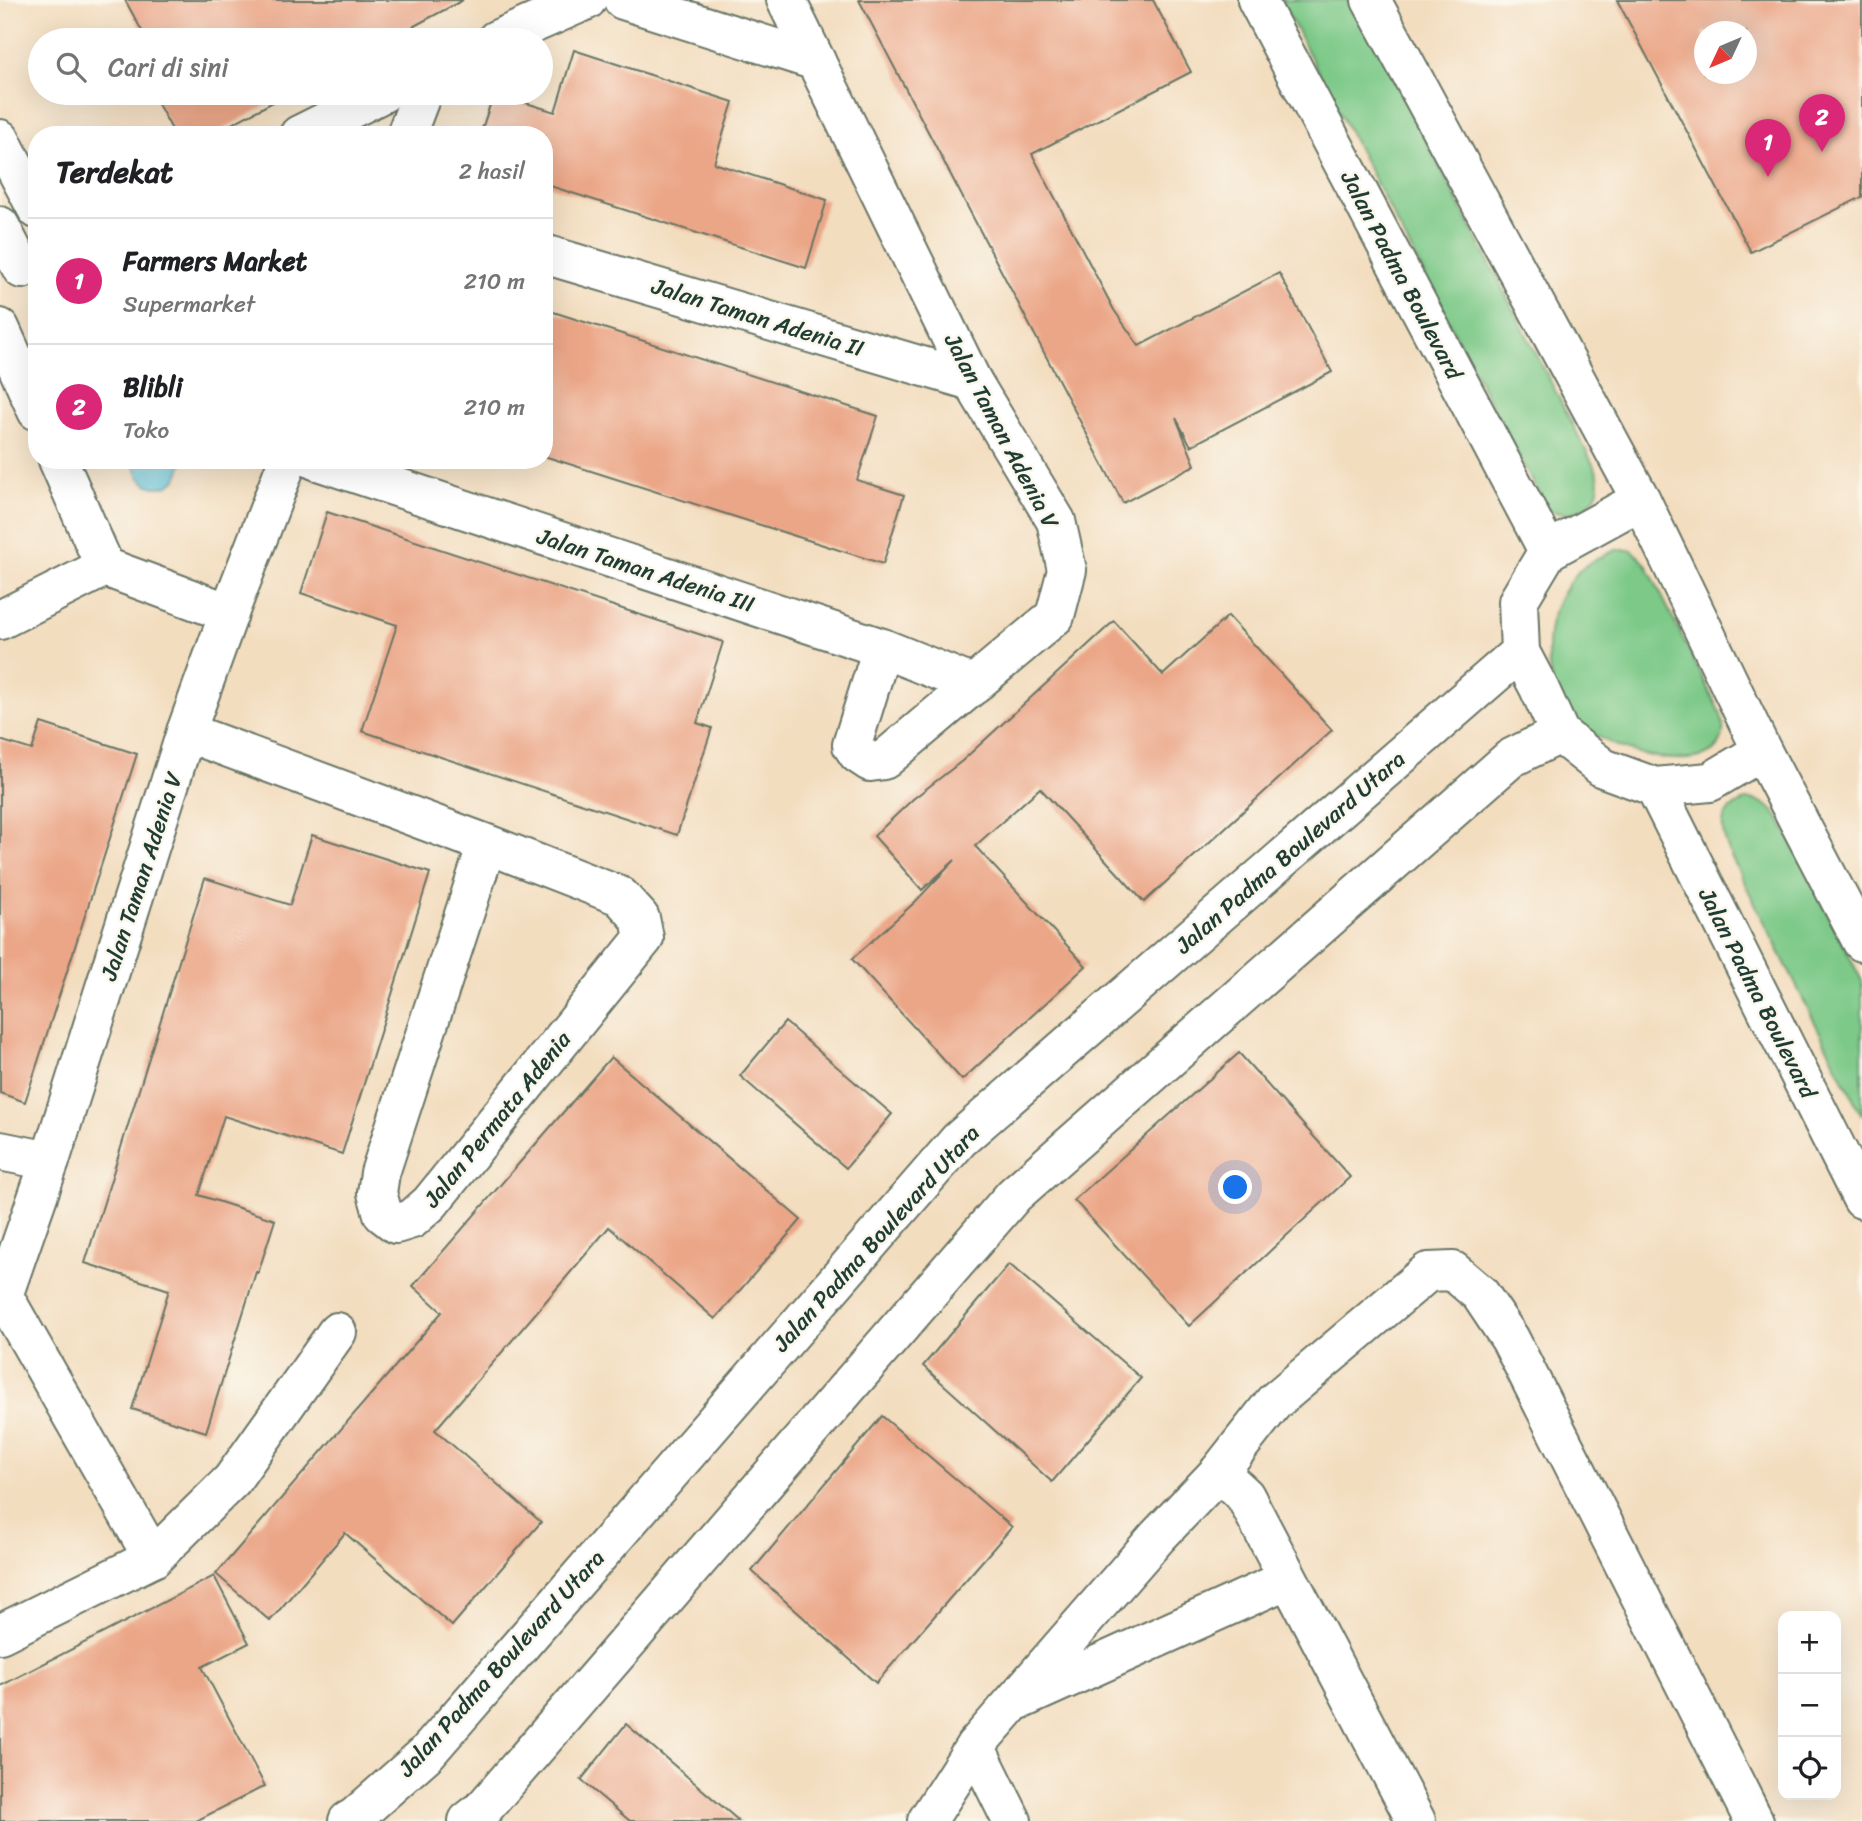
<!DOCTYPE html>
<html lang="id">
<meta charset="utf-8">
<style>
:root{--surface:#fff;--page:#f6f6f6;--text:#202124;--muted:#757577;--line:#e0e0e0;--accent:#db2777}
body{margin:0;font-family:Sriracha,sans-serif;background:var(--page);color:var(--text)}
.controls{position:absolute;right:21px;bottom:21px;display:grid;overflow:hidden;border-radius:14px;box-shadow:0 7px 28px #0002}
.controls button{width:63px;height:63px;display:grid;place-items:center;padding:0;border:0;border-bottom:2px solid var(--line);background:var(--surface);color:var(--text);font:35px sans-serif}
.compass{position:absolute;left:1694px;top:21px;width:63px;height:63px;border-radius:50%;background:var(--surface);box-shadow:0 7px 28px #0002;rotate:226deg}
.you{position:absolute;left:1236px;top:1188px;width:24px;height:24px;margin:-18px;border:5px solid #fff;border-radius:50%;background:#1a73e8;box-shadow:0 0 0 10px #1a73e833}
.badge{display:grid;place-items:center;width:46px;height:46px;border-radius:50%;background:var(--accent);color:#fff;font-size:23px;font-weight:700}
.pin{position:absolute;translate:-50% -58px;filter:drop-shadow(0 2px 4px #0008)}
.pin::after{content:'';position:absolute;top:37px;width:24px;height:21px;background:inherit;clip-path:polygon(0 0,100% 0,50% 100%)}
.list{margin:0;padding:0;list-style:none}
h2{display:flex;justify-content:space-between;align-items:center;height:91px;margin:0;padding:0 28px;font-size:30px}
h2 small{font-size:23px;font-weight:400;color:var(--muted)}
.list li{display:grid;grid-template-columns:46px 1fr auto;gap:21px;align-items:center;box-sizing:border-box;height:126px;padding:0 28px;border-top:2px solid var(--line)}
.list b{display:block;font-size:26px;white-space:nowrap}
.list p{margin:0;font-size:23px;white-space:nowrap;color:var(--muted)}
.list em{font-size:23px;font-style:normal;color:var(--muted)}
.icon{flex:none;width:38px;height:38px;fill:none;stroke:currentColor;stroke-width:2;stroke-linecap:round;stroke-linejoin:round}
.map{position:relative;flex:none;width:1862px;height:1821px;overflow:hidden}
.search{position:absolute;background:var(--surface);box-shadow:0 7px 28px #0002;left:28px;top:28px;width:525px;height:77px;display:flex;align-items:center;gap:18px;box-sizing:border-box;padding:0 24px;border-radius:38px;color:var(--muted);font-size:26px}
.panel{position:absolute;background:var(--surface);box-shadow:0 7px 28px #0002;left:28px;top:126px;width:525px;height:343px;border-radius:28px}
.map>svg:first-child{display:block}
.green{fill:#7dc988;stroke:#4e835e;stroke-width:2}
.water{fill:#62c7df;stroke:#40828a;stroke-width:2}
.building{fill:#eba687;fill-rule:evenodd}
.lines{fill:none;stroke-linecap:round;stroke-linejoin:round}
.minor-casing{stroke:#697565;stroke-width:42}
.minor{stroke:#fff;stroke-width:38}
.labels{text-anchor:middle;stroke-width:5;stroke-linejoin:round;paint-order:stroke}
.street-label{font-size:23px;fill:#1f3d34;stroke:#fbf7ec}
</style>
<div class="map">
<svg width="1862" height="1821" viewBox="0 0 1862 1821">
<rect width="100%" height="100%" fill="#fbf7ec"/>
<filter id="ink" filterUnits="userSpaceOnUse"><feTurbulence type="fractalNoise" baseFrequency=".0143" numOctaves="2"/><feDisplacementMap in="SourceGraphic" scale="14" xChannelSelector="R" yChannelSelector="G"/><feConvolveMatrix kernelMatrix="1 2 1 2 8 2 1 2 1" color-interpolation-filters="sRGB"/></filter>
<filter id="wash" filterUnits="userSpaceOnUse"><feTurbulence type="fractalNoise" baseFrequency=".00686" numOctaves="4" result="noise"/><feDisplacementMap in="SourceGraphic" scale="28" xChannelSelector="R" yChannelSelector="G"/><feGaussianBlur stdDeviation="1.57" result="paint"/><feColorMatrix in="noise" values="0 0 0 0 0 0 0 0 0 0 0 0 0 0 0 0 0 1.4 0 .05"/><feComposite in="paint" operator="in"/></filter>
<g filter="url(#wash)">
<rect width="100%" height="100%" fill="#f3ddbf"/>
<!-- green -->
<g class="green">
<path d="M1281,0H1354L1596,470C1609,499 1575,522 1548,510L1498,417Z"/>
<path d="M1616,550H1632L1646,564L1721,715C1738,777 1650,760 1618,746C1599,739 1578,725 1565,710C1549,689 1546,658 1549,633C1551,612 1564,586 1579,571C1588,561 1604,556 1616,550Z"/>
<path d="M1746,800C1763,799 1770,807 1780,820L1862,981V1116L1729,852C1720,826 1717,813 1746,800Z"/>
</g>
<!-- water -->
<path class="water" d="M135,460H182C182,497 134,495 135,460Z"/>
<g id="blocks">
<!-- building -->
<g class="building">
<path d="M125,0H463L388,40H147Z"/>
<path d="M859,0H1153L1191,72L1032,154L1114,310L1139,346L1279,273L1332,372L1191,446L1176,418L1195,465L1123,503Z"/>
<path d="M1617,0H1862V197L1751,252ZM1704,32H1746V74H1704Z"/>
<path d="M574,50L733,102L714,163L827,200L806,268L544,184V135H480L494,93L555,112Z"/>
<path d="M152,93H290L211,135H175Z"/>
<path d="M544,309L878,416L857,480L904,495L883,564L544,456Z"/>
<path d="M327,512L723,642L697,723L712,728L677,835L362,731L397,625L301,593Z"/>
<path d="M1228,616L1332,730L1144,902L1040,788L975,846L1086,966L962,1080L852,959L915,902L955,860L922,890L874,836L913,799L962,761L1114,621L1163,675Z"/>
<path d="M41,723L137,754L25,1102L0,1093V740L32,750Z"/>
<path d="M312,835L430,873L342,1154L224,1116L199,1195L275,1220L258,1273L256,1272L206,1432L132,1409L169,1290L85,1263L205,878L290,905Z"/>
<path d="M785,1022L892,1114L846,1168L740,1076Z"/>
<path d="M1239,1053L1350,1177L1189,1326L1074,1200Z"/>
<path d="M611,1057L801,1220L715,1319L609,1227L564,1280L435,1430L541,1522L452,1626L345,1533L270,1621L216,1574L442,1312L413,1286Z"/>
<path d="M1009,1264L1141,1378L1052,1482L923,1366Z"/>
<path d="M882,1416L1012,1527L876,1683L752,1571Z"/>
<path d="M214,1576L249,1643L202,1667L265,1786L196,1821H0V1686Z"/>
<path d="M626,1724L739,1821H630L581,1780Z"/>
</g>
</g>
</g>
<g filter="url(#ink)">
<use href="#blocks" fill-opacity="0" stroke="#697565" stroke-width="2"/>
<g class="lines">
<!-- minor casing -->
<g class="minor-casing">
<g id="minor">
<path d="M623,0L816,61"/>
<path d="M786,0L972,381L1056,521L1067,570L1055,616L884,760L870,762L858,754L852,745L882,648"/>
<path d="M1257,0L1548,551"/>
<path d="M1371,0L1641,500L1762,751L1862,942"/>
<path d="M496,40L587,0"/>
<path d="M299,135L383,93"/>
<path d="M406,135L422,93"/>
<path d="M0,139L37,209"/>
<path d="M0,226L22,269"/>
<path d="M544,254L972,381"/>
<path d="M0,328L37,411"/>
<path d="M58,460L105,567L229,613"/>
<path d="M315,460L882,648L974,685"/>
<path d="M1641,500L1548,551L1518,601L1520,652L1539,688L1560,734L1603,768L1655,787L1710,782L1762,751"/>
<path d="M0,620L105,567"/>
<path d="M186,732L487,844L620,896L640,918L644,938L430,1203L412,1219L396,1224L383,1214L377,1193L380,1173L487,844"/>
<path d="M1655,787L1862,1199"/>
<path d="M0,1151L50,1161"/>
<path d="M0,1290L153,1558"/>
<path d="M3,1296L50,1161L186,732L229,613L288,460"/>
<path d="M1219,1472L1274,1402L1428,1272L1453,1271L1480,1294L1510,1339L1754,1821"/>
<path d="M0,1634L153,1558L232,1480L337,1332"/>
<path d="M1022,1699L1288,1579"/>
<path d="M975,1746L1012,1821"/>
<path d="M348,1821L355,1817L427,1753L959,1140L1520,652"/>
<path d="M468,1821L482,1810L1014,1195L1511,758L1560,734"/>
<path d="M927,1821L975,1746L1158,1536L1219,1472L1245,1496L1416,1821"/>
</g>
</g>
<!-- minor -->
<use href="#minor" class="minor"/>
</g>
</g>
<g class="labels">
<!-- street labels -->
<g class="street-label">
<text transform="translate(1402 275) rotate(62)" y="8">Jalan Padma Boulevard</text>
<text transform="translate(758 317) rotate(17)" y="8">Jalan Taman Adenia II</text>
<text transform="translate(1002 431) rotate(62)" y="8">Jalan Taman Adenia V</text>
<text transform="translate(646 570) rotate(18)" y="8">Jalan Taman Adenia III</text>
<text transform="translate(1290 852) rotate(-41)" y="8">Jalan Padma Boulevard Utara</text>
<text transform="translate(141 876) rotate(-72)" y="8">Jalan Taman Adenia V</text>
<text transform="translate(1758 993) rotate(63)" y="8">Jalan Padma Boulevard</text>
<text transform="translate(497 1119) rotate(-51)" y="8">Jalan Permata Adenia</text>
<text transform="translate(876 1238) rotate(-48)" y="8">Jalan Padma Boulevard Utara</text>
<text transform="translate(501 1663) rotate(-48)" y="8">Jalan Padma Boulevard Utara</text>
</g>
</g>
</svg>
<div class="controls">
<button>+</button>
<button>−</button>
<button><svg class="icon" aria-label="locate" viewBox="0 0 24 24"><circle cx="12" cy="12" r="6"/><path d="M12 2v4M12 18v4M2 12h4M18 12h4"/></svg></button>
</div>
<svg class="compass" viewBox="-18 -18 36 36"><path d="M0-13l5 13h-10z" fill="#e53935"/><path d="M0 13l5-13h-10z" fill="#757577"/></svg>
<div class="you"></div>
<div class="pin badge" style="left:1768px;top:177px">1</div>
<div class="pin badge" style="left:1822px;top:152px">2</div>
<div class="search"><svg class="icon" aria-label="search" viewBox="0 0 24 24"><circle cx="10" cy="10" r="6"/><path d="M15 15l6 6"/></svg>Cari di sini</div>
<section class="panel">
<h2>Terdekat<small>2 hasil</small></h2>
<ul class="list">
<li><span class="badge">1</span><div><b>Farmers Market</b><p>Supermarket</p></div><em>210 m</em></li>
<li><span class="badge">2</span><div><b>Blibli</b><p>Toko</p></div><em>210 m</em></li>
</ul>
</section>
</div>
